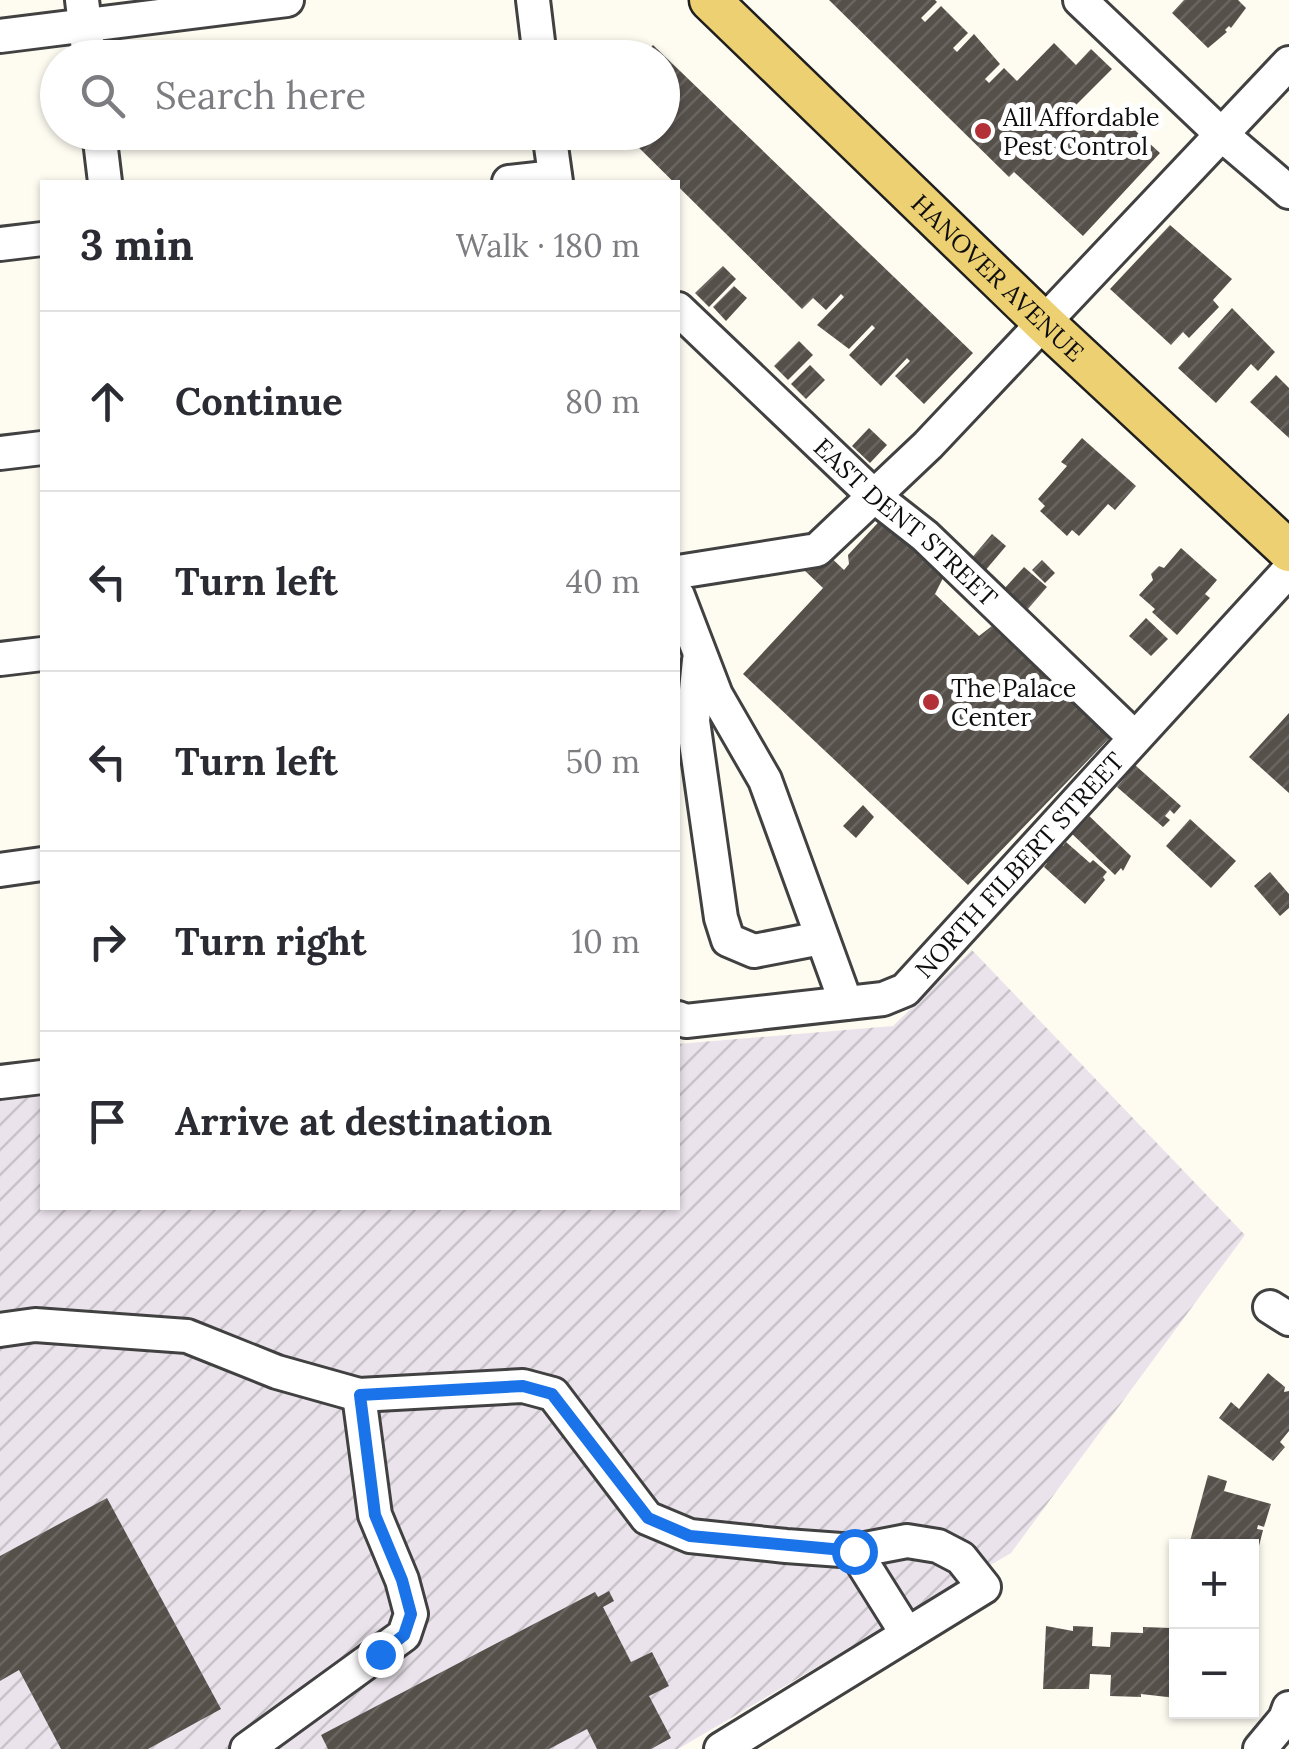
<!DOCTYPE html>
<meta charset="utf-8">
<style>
:root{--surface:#fff;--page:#f2f2f3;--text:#2b2b33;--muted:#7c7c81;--line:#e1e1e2}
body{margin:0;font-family:Lora,serif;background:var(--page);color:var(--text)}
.controls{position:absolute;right:30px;bottom:30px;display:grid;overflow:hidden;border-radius:0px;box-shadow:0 2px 8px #0004}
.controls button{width:90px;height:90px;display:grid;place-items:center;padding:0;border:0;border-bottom:2px solid var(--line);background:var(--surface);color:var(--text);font:50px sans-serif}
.stop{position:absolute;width:30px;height:30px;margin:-22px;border:8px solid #1a73e8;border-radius:50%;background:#fff}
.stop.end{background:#1a73e8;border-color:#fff;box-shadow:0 2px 10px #0008}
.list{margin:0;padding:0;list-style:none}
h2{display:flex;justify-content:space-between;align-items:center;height:130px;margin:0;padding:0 40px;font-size:42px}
h2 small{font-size:32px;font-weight:400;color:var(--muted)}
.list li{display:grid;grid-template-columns:65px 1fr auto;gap:30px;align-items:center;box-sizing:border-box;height:180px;padding:0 40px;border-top:2px solid var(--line)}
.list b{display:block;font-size:38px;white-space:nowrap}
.list em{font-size:32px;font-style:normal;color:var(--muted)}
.icon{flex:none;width:55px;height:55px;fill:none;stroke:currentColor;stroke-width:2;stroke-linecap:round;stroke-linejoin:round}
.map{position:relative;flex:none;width:1289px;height:1749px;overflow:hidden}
.search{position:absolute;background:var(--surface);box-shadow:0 2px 8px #0004;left:40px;top:40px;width:640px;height:110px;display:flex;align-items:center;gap:25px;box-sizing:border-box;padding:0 35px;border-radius:55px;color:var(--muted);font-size:38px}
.panel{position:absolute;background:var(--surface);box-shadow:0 2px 8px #0004;left:40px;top:180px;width:640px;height:1030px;border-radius:0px}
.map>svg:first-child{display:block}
.industrial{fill:url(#industrial-furrows)}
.building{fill:url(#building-hatch)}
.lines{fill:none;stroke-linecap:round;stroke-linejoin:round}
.minor-casing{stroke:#414141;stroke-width:38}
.major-casing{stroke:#1f1f1f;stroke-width:45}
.minor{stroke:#fff;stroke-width:32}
.major{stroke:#edd071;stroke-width:40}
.route{stroke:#1a73e8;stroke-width:12}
.poi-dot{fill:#b33136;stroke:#fff;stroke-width:4}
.labels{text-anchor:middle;stroke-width:10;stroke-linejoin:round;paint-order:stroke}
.poi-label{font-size:25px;fill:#0e0e0e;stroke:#fff;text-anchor:start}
.street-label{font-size:25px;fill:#0e0e0e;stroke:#fff}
</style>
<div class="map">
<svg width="1289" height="1749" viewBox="0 0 1289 1749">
<defs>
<pattern id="industrial-furrows" width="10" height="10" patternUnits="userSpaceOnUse" patternTransform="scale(2.5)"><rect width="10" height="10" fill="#ebe3ec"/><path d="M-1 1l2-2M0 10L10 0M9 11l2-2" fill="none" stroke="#c8c2c9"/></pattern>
<pattern id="building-hatch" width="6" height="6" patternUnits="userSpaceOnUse" patternTransform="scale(2.5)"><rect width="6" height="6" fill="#56504b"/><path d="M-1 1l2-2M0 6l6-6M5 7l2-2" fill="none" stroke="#696561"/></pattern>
</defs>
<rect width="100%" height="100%" fill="#fefbf1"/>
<!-- industrial -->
<path class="industrial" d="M972,950L1245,1235L1011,1553L678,1749H0V1099L42,1095V1208H678V1044L893,1026Z"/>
<!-- building -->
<g class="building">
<path d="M829,0H935L937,2L921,18L925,22L941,6L968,33L953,48L957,52L974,34L1000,64L985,79L989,83L1004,68L1017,81L1054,43L1076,65L1091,49L1112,69L1071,110L1096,134L1116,113L1160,153L1083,236L1014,172L1009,177Z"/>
<path d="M1184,0H1238L1246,8L1231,28L1229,26L1225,30L1227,32L1208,48L1172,13Z"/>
<path d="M653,45L973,353L924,404L895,376L910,361L907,358L881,386L849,355L875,328L872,325L849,349L817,325L844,297L841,294L826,310L813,298L802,309L623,132H662V58H641Z"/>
<path d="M1170,225L1232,279L1213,300L1219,307L1189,338L1183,332L1171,345L1110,289Z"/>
<path d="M723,266L736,279L709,307L695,293Z"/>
<path d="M734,286L747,298L726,321L713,307Z"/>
<path d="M1232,308L1275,352L1258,371L1251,364L1216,403L1178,368Z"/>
<path d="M799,341L813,355L788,380L774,366Z"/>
<path d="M810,365L825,380L806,399L791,384Z"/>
<path d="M1276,375L1289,388V438L1250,402Z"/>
<path d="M869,428L887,445L870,463L852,446Z"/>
<path d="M1082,438L1136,486L1115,510L1108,504L1079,536L1072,530L1067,536L1040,511L1045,506L1038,499L1067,466L1061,462Z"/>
<path d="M887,513L948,568L935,594L979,636L1001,619L1118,729L968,885L743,674L823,588L803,569L822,549L844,570L849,564L848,555Z"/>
<path d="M992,534L1006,546L984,572L970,560Z"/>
<path d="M1181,548L1217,580L1205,594L1210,598L1177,635L1152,612L1155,609L1139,595L1153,580L1151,574L1159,566L1164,568Z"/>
<path d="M1042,560L1055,573L1045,583L1032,570Z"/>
<path d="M1024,567L1047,587L1027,610L1004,589Z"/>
<path d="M1146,618L1168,639L1151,656L1129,636Z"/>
<path d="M1289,713V793L1249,757Z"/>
<path d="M1135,765L1181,806L1174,814L1170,810L1165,816L1170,820L1163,827L1117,787Z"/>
<path d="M863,805L874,817L856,838L843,826Z"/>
<path d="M1085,812L1131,856L1123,871L1121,868L1115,875L1068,830Z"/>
<path d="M1190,819L1236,861L1211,888L1166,846Z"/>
<path d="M1057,841L1063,846L1066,842L1090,863L1093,860L1107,872L1103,877L1105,880L1085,904L1044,867L1047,863L1041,858Z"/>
<path d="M1270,872L1289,894V908L1280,916L1254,886Z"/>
<path d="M1268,1373L1285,1387L1284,1392L1289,1391V1431L1280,1442L1285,1447L1273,1461L1219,1418L1231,1402L1239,1409Z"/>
<path d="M1208,1475L1227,1481L1224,1491L1271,1504L1264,1527L1258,1525L1257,1529L1263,1530L1257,1554L1252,1552V1546H1231L1211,1541L1209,1546L1189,1545Z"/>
<path d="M107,1498L221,1709L148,1749H61L19,1670L0,1681V1556Z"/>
<path d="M609,1591L614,1601L603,1607L631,1662L652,1652L669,1686L649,1696L671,1738L651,1749H597L587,1729L549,1749H328L321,1735L595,1592L598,1597Z"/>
<path d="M1046,1626L1073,1631V1626L1093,1627L1092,1646L1110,1647L1111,1632L1143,1633V1627L1171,1628L1170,1635H1176V1698L1141,1694V1697L1110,1696L1111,1675L1090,1674L1089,1689H1043Z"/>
</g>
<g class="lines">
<!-- minor casing -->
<g class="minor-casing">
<g id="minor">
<path d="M82,0L89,58"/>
<path d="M533,0L540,58"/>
<path d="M1080,0L1221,134L1289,192"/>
<path d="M0,36L287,0"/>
<path d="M99,132L105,182"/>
<path d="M549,132L556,182"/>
<path d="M509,182L555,177"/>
<path d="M0,244L42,239"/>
<path id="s1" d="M678,309L874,496L925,536L1134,737"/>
<path d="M0,453L42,448"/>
<path d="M678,572L817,550L928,445L1289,63"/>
<path d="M678,596L716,695L765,780L846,1003"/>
<path d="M0,659L42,654"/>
<path d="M699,660L693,721L721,918L728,940L754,951L821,938"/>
<path d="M0,870L42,864"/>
<path id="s2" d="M678,1018L686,1021L883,999L905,990L1289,570"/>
<path d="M0,1082L42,1077"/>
<path d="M1270,1307L1289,1319"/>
<path d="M0,1330L35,1325L187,1336L277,1372L359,1395L523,1386L553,1394L647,1518L690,1536L786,1546L855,1551L907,1541L938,1546L961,1558L984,1587L721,1749"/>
<path d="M855,1551L907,1634"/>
<path d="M247,1749L404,1635L411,1614L402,1580L375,1515L359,1395"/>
<path d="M1260,1749L1285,1719L1289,1708"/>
</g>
</g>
<!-- major casing -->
<g class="major-casing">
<g id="major">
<path id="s3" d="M710,0L1043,322L1289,551"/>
</g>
</g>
<!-- minor -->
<use href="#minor" class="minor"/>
<!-- major -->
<use href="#major" class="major"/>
</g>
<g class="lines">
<!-- route -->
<path class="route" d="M380,1654L404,1635L411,1614L402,1580L375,1515L360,1395L523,1386L552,1394L648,1518L690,1536L854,1551"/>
</g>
<!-- markers -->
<g class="poi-dot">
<circle cx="983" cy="131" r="10"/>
<circle cx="931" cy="702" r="10"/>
</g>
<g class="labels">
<!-- poi labels -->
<g class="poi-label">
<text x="1003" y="126">All Affordable<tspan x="1003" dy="29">Pest Control</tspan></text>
<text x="951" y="697">The Palace<tspan x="951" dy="29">Center</tspan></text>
</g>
<!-- street labels -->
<g class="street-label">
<text dy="9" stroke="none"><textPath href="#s3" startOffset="400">HANOVER AVENUE</textPath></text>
<text dy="9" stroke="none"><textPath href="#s1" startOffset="312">EAST DENT STREET</textPath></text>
<text dy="9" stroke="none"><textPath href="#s2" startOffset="400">NORTH FILBERT STREET</textPath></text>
</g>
</g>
</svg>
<div class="controls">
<button>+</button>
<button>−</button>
</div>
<div class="stop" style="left:854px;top:1551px"></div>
<div class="stop end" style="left:380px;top:1654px"></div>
<div class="search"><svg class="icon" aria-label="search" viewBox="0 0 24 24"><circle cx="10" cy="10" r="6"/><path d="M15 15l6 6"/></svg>Search here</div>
<section class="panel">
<h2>3 min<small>Walk · 180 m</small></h2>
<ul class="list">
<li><svg class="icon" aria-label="ahead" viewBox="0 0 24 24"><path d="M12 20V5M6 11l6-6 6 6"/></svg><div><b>Continue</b></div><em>80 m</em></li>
<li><svg class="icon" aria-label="left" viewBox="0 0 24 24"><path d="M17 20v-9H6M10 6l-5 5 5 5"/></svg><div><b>Turn left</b></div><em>40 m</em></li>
<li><svg class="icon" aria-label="left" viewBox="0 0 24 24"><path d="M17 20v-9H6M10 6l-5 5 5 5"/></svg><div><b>Turn left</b></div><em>50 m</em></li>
<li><svg class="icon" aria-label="right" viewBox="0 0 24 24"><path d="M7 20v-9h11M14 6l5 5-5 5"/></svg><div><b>Turn right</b></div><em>10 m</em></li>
<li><svg class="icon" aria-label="arrive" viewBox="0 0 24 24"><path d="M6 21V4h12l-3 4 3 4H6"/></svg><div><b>Arrive at destination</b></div></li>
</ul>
</section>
</div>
